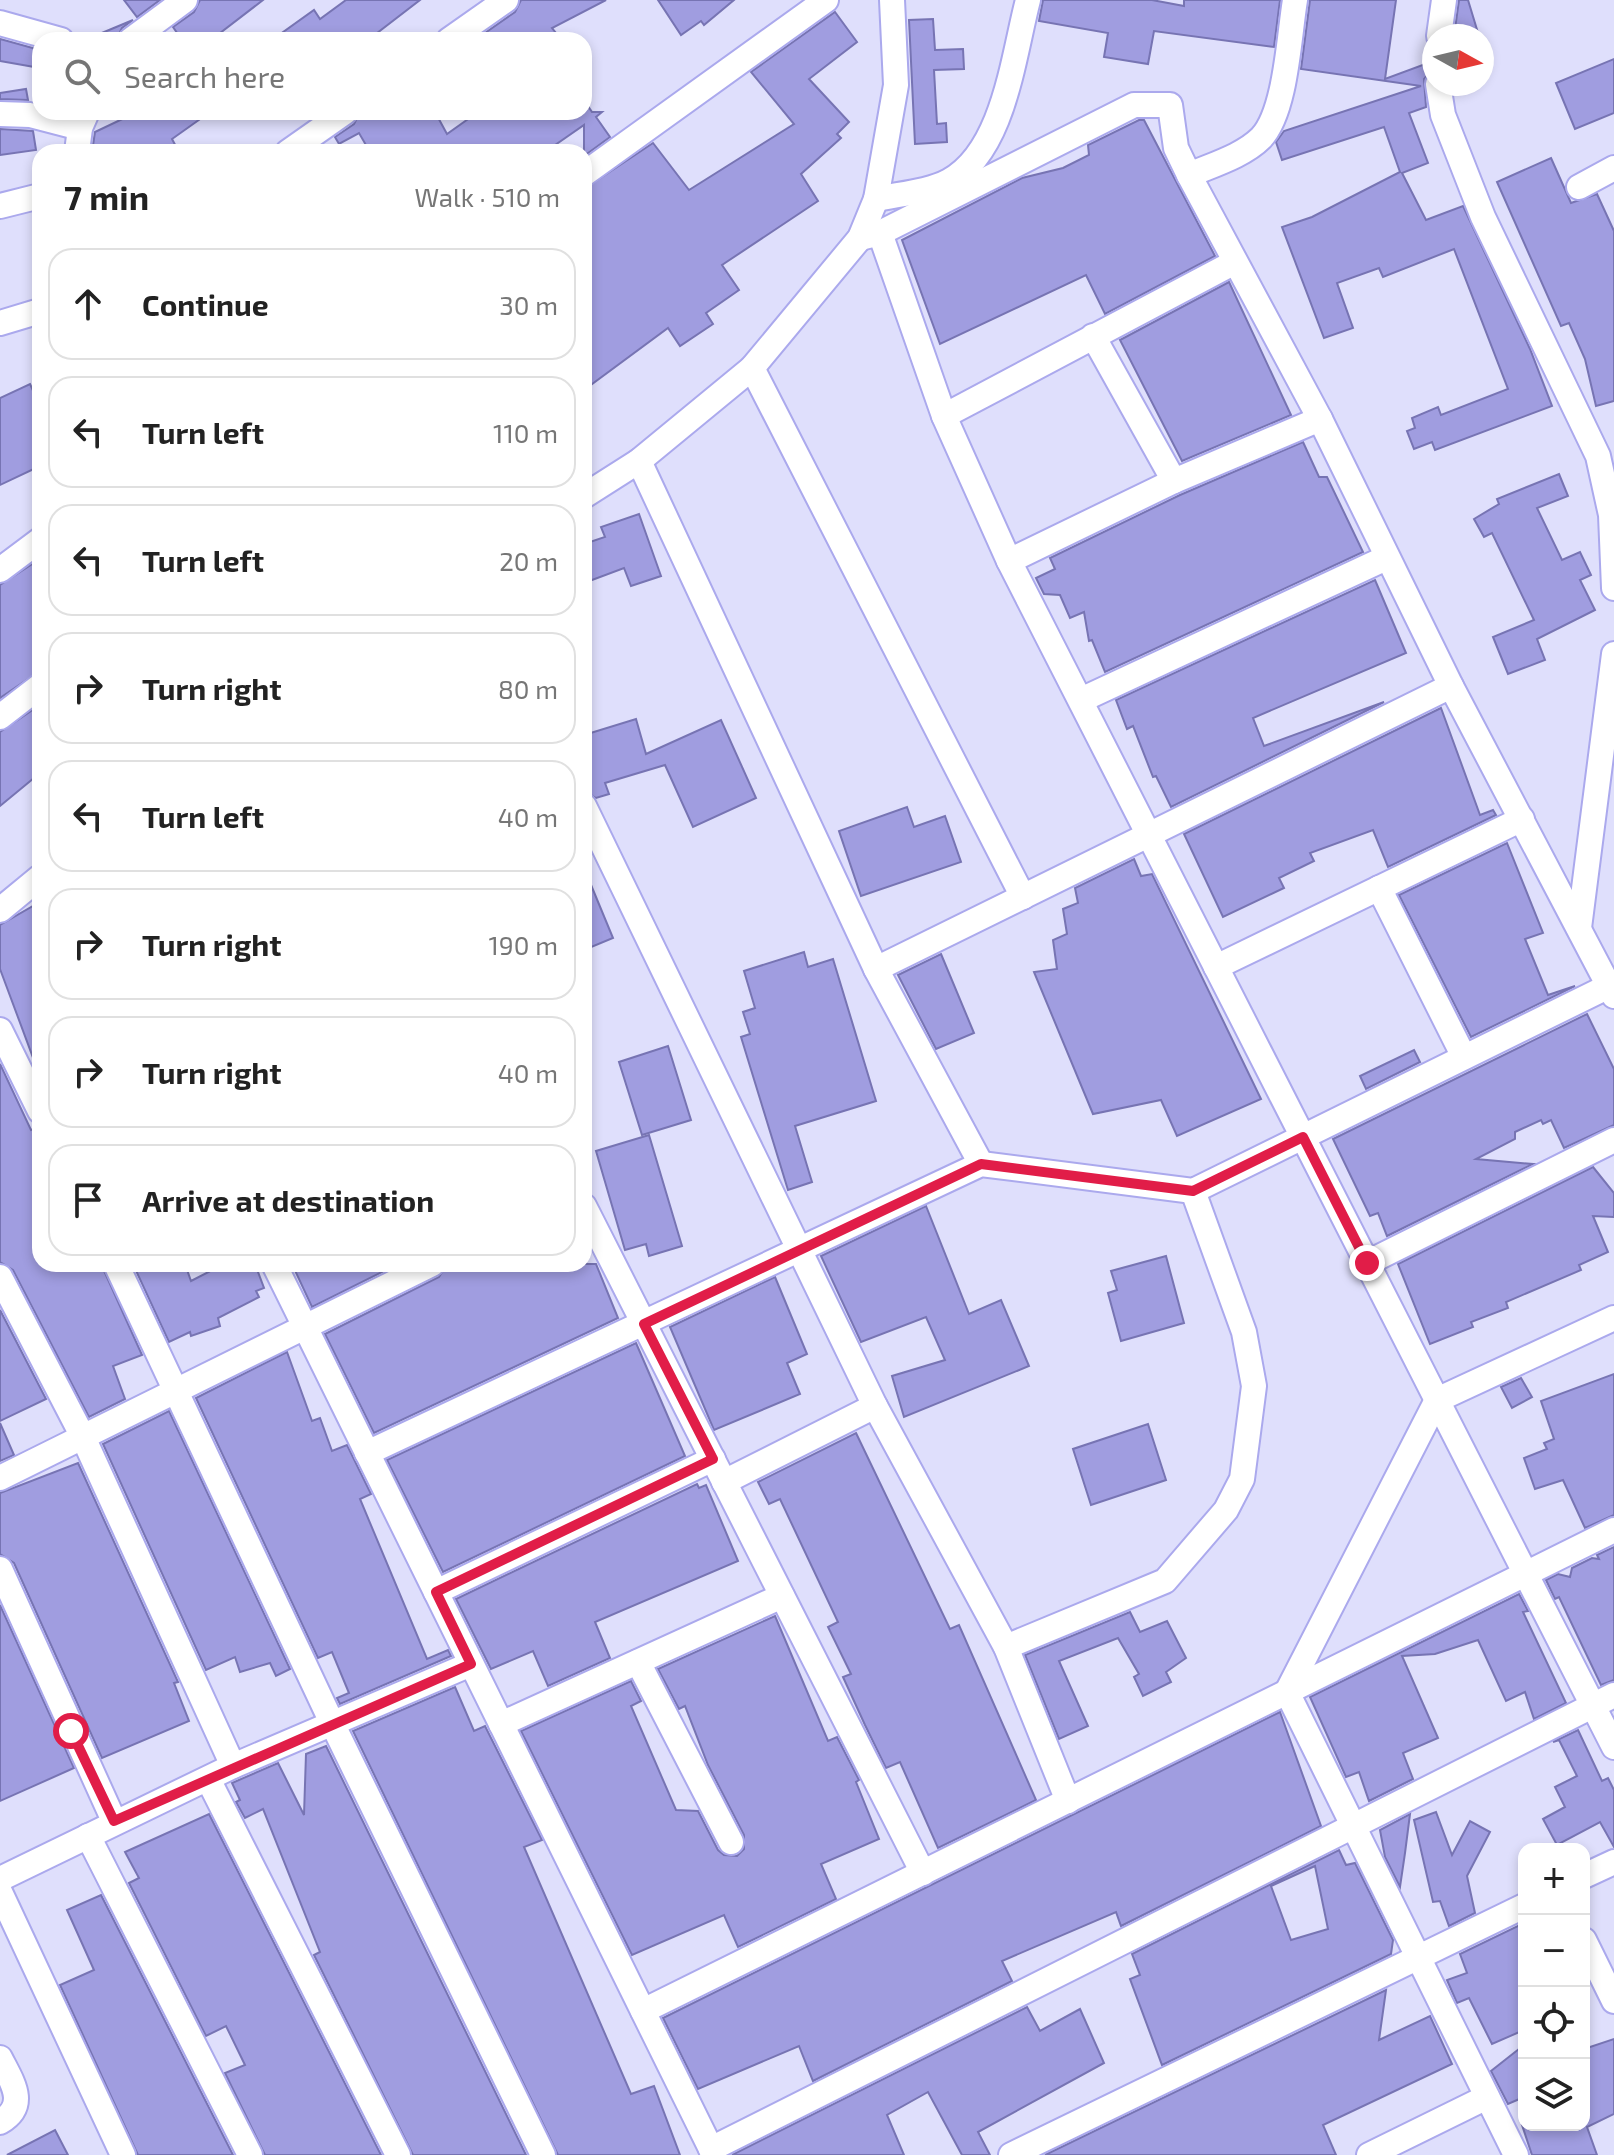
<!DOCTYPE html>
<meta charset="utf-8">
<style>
:root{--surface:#fff;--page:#f6f6f6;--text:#222;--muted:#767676;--line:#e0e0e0}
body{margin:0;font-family:"Exo 2",sans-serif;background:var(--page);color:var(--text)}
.controls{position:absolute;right:24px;bottom:24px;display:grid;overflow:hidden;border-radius:16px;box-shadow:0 4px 12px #0003}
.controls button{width:72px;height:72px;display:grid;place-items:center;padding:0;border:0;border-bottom:2px solid var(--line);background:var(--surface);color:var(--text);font:40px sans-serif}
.compass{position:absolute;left:1422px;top:24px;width:72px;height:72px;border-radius:50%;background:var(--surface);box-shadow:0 4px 12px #0003;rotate:98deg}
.stop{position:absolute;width:24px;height:24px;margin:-18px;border:6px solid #e11d48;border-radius:50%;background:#fff}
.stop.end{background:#e11d48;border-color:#fff;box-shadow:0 2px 8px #0008}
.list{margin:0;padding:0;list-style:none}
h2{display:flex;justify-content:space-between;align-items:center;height:104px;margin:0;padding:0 32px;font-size:34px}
h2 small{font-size:26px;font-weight:400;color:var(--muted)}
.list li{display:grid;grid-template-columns:52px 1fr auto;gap:24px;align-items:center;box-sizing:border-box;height:112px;margin:0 16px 16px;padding:0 16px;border:2px solid var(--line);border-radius:24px}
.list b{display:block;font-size:30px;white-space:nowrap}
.list em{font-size:26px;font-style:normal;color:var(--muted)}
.icon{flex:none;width:44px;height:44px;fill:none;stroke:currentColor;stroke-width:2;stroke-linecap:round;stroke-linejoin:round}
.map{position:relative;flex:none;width:1614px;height:2155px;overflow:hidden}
.search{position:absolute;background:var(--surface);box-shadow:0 4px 12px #0003;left:32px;top:32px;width:560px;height:88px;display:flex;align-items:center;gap:20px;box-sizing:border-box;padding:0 28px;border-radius:24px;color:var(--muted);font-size:30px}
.panel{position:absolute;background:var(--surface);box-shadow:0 4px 12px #0003;left:32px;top:144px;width:560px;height:1128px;border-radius:24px}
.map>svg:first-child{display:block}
.building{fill:#a09de0;stroke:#7774b3;stroke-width:2;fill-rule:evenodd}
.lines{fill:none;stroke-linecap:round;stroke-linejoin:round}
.minor-casing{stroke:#aba9ed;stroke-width:28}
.minor{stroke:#fff;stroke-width:24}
.route{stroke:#e11d48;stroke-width:10}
</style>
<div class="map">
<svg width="1614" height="2155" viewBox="0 0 1614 2155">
<rect width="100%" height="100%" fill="#dfdffc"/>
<!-- building -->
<g class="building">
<path d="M124,0H160L137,17Z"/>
<path d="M200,0H263L211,40H182L173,27L194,12Z"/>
<path d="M346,0H420L368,40H272L314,10L320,19Z"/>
<path d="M521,0H606L552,28L556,33L545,40H475L515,12Z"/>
<path d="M658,0H734L704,25L701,21L681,35Z"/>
<path d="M1043,0H1152L1184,6V0H1280L1274,47L1154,31L1148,64L1104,57L1108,33L1039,21Z"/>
<path d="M1310,0H1396L1385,79L1428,63L1431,71L1424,79L1426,107L1409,113L1428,163L1402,173L1426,220L1463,206L1530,349L1552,406L1435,450L1432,442L1414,449L1407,431L1415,428L1412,418L1438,407L1441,415L1508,389L1454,249L1383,277L1379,268L1337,283L1353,328L1324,338L1282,227L1312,217L1400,172L1384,127L1282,160L1276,142L1284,131L1421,86L1301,69Z"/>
<path d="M1459,0H1468L1478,33L1454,36Z"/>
<path d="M835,12L857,42L809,79L849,122L837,134L841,138L801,174L818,201L722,265L739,290L706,313L713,324L680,346L668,328L584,390V189L653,143L689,190L794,124L751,72Z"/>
<path d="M933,19L935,50L963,49L964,69L934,70L937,124L946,123L947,142L915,144L909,20Z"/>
<path d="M133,20L122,28L116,40H85Z"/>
<path d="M0,39L40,50V68L0,61Z"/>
<path d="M1614,59V113L1575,129L1556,83Z"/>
<path d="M26,89L28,100L0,99V93Z"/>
<path d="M584,100L592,112H602L596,117L610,137L584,156V125L545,152H370L359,133L339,144L335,137L354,124L360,112H435L447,134L478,112H584Z"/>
<path d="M137,112H210L172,139L179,152H92L95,132Z"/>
<path d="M1139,120H1144L1215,256L1105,314L1086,275L940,344L902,240L1022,178L1063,168L1089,155L1088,145Z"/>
<path d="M0,129L33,131L36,150L0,155Z"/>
<path d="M1551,158L1571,203L1597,194L1614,231V401L1596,406L1585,359L1569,323L1561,326L1497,182Z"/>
<path d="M1229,282L1291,415L1182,461L1120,340Z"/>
<path d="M30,384L40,406V466L0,485V398Z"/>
<path d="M1303,442L1319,477H1327L1363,552L1105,672L1092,640L1089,641L1084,612L1070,618L1060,595L1044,594L1036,578L1055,569L1050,558L1180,495Z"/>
<path d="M1559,474L1568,496L1537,508L1562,560L1580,552L1591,575L1580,580L1595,610L1537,639L1545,660L1508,674L1493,637L1534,620L1492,533L1484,537L1474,519L1499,504L1497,499Z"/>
<path d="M639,514L661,576L631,586L624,568L584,583V544L605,537L601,527Z"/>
<path d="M40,559V671L0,698V585Z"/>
<path d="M1375,580L1406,653L1253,718L1264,746L1384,702L1171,807L1156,776L1153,777L1133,726L1127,729L1116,700Z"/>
<path d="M40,705V773L0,806V732Z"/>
<path d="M1441,708L1480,815L1493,810L1496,815L1388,867L1373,830L1310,853L1314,861L1279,878L1284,888L1223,917L1184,834Z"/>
<path d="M636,719L646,754L721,720L756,798L693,827L665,765L605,783L609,794L596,798L584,791V735Z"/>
<path d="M907,807L914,827L945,816L961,862L861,896L839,831Z"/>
<path d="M1507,843L1543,933L1525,939L1548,995L1575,986L1471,1037L1399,895Z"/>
<path d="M1134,859L1141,876L1152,874L1261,1099L1177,1136L1161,1100L1093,1114L1034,972L1057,969L1053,940L1067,934L1063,909L1078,903L1075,888Z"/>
<path d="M584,868L613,938L584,950Z"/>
<path d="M40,902V1070L38,1071L0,969V925Z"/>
<path d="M804,952L808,967L833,959L876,1101L795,1126L812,1182L788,1190L741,1037L750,1034L743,1012L755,1008L744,971Z"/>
<path d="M941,954L974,1033L936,1049L898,975Z"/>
<path d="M1587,1014L1614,1069V1125L1564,1148L1551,1120L1543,1124L1541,1120L1515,1132V1139L1476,1159L1533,1164L1387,1236L1378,1213L1370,1216L1333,1139Z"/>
<path d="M668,1046L691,1120L642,1135L619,1062Z"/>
<path d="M1414,1050L1420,1062L1366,1089L1360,1076Z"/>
<path d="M0,1064L31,1130L40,1127V1264H101L142,1355L113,1366L125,1399L89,1417L13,1270L0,1262Z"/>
<path d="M649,1135L682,1246L649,1256L646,1244L625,1250L596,1151Z"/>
<path d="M1593,1167L1614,1193V1217L1593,1216L1608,1252L1579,1265L1581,1270L1506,1302L1508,1308L1471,1322L1473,1327L1430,1344L1398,1264Z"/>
<path d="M926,1206L969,1314L1001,1300L1029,1366L904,1417L892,1376L945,1360L926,1317L861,1342L821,1256Z"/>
<path d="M1166,1256L1184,1323L1121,1341L1108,1293L1117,1290L1111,1271Z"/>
<path d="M133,1264H185L191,1281L224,1264H255L264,1288L256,1291L259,1297L218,1318L220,1326L191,1336L190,1332L169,1342Z"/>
<path d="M292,1264H398L312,1307Z"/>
<path d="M447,1264H596L618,1318L374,1433L325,1334L439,1277Z"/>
<path d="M775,1277L807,1354L787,1363L800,1394L714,1430L670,1327Z"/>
<path d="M0,1310L46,1399L0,1421Z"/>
<path d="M636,1343L685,1456L443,1572L387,1460Z"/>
<path d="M287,1352L312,1421L320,1418L332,1451L347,1445L371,1494L360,1499L427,1659L448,1650L451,1656L340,1704L337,1698L349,1693L332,1652L318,1658L196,1398Z"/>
<path d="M1614,1374V1515L1585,1528L1563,1480L1535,1489L1524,1458L1547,1449L1544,1443L1554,1439L1541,1401Z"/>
<path d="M1521,1378L1532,1397L1512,1408L1501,1387Z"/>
<path d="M169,1411L290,1669L276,1676L270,1663L240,1672L235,1657L206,1670L103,1444Z"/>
<path d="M0,1423L14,1455L0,1461Z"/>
<path d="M1148,1424L1166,1480L1091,1505L1073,1449Z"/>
<path d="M856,1433L950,1629L959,1625L1036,1800L938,1848L900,1762L886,1768L865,1725L843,1677L851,1674L828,1627L838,1622L780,1499L769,1504L758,1482Z"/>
<path d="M78,1463L178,1682L174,1683L189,1721L102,1758L14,1563L0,1554V1493Z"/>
<path d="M697,1484L699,1488L706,1485L738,1561L595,1622L610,1658L548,1686L533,1651L491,1669L456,1599Z"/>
<path d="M1614,1547V1680L1601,1685L1559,1597L1555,1599L1546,1580L1558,1574L1570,1577L1572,1568L1592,1558L1599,1559L1597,1555Z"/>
<path d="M1519,1594L1528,1611L1523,1612L1566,1703L1534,1719L1525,1692L1506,1701L1478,1640L1435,1654L1402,1656L1438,1738L1403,1753L1413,1779L1369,1801L1359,1772L1346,1777L1310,1697Z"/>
<path d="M0,1605L74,1768L0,1801Z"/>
<path d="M1130,1612L1140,1632L1167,1621L1186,1658L1166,1672L1171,1682L1143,1696L1134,1677L1139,1674L1118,1638L1059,1661L1088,1726L1059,1739L1025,1655Z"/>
<path d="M775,1616L828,1741L837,1737L859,1780L856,1782L879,1839L821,1864L836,1899L738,1947L724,1915L632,1955L521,1731L631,1681L641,1701L631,1706L676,1810L698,1811L718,1850L724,1855L737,1856L744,1849V1835L708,1765L685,1706L679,1709L658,1669Z"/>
<path d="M455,1687L474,1731L485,1726L542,1840L524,1847L631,2094L654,2086L680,2155H558L353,1731Z"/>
<path d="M1280,1712L1321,1826L1121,1926L1116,1912L1002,1961L1012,1981L813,2081L799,2046L698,2089L663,2018Z"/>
<path d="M1578,1730L1602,1781L1608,1778L1614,1790V1847L1600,1822L1557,1845L1543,1819L1565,1807L1555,1787L1577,1776L1559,1740L1553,1742Z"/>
<path d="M326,1746L526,2155H413L314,1955L320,1952L263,1809L245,1818L236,1802L240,1800L232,1783L278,1763L304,1815L306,1754Z"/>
<path d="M1436,1812L1452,1855L1470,1821L1490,1832L1467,1876L1475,1913L1449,1926L1440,1901L1433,1902L1414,1820Z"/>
<path d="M209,1814L381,2155H265L225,2073L245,2065L226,2026L206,2036L129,1883L139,1878L125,1852Z"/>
<path d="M1410,1814L1405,1853L1400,1887L1385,1857L1380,1830Z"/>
<path d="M1339,1850L1346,1865L1355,1863L1393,1940L1391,1954L1162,2065L1130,1979L1140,1975L1132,1954ZM1315,1866L1328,1929L1291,1940L1271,1886Z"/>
<path d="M101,1895L233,2155H138L60,1985L94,1970L67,1910Z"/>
<path d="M1524,1923V2030L1492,2044L1469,1998L1457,2003L1447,1980L1467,1973L1460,1954Z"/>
<path d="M1386,1990L1379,2040L1430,2016L1452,2064L1323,2125L1336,2155H1045Z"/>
<path d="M1027,2007L1040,2031L1080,2009L1104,2063L978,2132L990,2155H962L928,2092L887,2115L904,2155H732Z"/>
<path d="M1614,2039V2114L1587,2127L1597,2155H1532L1522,2125H1584V2049Z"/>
<path d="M1524,2045V2097L1508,2104L1491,2071Z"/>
<path d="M55,2130L68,2155H7Z"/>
</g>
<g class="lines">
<!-- minor casing -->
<g class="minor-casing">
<g id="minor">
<path d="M0,23L61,40"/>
<path d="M1439,36L1444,0"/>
<path d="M131,40L185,0"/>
<path d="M449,40L506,0"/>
<path d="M1438,84L1443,115L1483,217L1598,456L1611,515L1614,588"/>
<path d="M0,114L30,115L80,128"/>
<path d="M77,152L80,128L87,112"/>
<path d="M288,152L345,112"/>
<path d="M584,174L826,0"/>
<path d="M1189,175C1212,165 1243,156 1261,138C1286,112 1289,36 1295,0"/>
<path d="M1579,187L1614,168"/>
<path d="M876,199C898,194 929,192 949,181C1004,151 1013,57 1028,0"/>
<path d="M0,206L40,196"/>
<path d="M880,233L1134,105H1170L1176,148L1189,175L1320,419L1451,686L1614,996"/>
<path d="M860,238L880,233L944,416L1009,561L1614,1747"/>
<path d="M0,323L40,311"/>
<path d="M1093,336L1174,481"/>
<path d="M752,368L1023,897"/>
<path d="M944,416L1235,262"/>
<path d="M639,461L876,969L981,1164"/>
<path d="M584,496L639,461L752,368L860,238L876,199L896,85L892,0"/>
<path d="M1009,561L1174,481L1320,419"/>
<path d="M0,570L40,540"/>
<path d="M1081,700L1386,558"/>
<path d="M0,717L40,686"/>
<path d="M584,806L875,1406L1006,1647L1068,1801"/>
<path d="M1379,888L1464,1057"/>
<path d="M0,910L40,877"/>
<path d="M1579,928L1614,654"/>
<path d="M1216,967L1522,819"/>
<path d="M876,969L1451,686"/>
<path d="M0,1030L40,1111"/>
<path d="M584,1206L923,1873"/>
<path d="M1367,1263L1614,1140"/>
<path d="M116,1264L333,1725L543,2155"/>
<path d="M274,1264L714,2155"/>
<path d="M0,1277L83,1437L233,1766"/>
<path d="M367,1453L981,1164L1193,1191L1609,986"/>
<path d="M0,1478L432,1264"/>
<path d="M724,1482L875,1406"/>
<path d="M0,1569L114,1821"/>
<path d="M436,1592L713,1459"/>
<path d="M1006,1647L1165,1581L1226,1510L1242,1479L1254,1386L1244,1332L1193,1191"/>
<path d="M638,1662L731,1842"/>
<path d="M501,1724L782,1596"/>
<path d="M208,1779L398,2155"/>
<path d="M88,1836L250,2155"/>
<path d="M1584,1876L1614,1862"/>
<path d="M0,1879L233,1766L471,1664"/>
<path d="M0,1892L123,2155"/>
<path d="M1584,1940L1614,2001"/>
<path d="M643,2011L1614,1530"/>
<path d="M0,2058C12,2082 29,2105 0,2122"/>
<path d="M711,2149L1614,1695"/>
<path d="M1011,2155L1524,1906"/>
<path d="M1369,2155L1487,2097"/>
<path d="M1516,2155L1287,1692L1437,1400L1614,1318"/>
</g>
</g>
<!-- minor -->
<use href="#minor" class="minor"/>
</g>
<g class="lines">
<!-- route -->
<path class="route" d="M71,1731L114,1821L471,1664L436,1592L713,1459L644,1324L981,1164L1193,1191L1303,1137L1367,1263"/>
</g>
</svg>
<div class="controls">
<button>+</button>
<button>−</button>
<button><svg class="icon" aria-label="locate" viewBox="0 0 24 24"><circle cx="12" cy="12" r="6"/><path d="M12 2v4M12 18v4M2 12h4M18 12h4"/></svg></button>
<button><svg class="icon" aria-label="layers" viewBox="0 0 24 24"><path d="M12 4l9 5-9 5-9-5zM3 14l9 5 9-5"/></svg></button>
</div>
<svg class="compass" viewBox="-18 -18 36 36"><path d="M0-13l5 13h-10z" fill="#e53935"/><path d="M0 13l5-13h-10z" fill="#767676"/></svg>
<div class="stop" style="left:71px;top:1731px"></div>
<div class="stop end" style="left:1367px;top:1263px"></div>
<div class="search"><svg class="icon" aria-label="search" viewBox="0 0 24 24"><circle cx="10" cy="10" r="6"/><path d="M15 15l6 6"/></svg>Search here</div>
<section class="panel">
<h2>7 min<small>Walk · 510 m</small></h2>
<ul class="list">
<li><svg class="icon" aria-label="ahead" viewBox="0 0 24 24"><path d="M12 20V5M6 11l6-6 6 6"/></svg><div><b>Continue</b></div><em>30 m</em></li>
<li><svg class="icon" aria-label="left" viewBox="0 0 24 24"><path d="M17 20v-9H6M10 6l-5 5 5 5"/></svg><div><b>Turn left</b></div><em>110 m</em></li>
<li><svg class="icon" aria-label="left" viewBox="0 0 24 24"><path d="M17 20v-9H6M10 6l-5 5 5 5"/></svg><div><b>Turn left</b></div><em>20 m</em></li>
<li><svg class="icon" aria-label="right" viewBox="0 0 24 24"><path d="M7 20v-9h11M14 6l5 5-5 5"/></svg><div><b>Turn right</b></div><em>80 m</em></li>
<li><svg class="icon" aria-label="left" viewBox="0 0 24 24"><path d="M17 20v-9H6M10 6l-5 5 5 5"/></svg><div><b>Turn left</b></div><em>40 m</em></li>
<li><svg class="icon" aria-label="right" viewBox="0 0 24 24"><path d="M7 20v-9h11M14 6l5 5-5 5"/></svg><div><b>Turn right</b></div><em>190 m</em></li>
<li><svg class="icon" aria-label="right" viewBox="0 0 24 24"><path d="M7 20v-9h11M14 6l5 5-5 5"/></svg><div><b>Turn right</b></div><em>40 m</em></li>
<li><svg class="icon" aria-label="arrive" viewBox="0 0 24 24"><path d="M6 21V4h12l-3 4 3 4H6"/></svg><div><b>Arrive at destination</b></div></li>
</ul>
</section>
</div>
